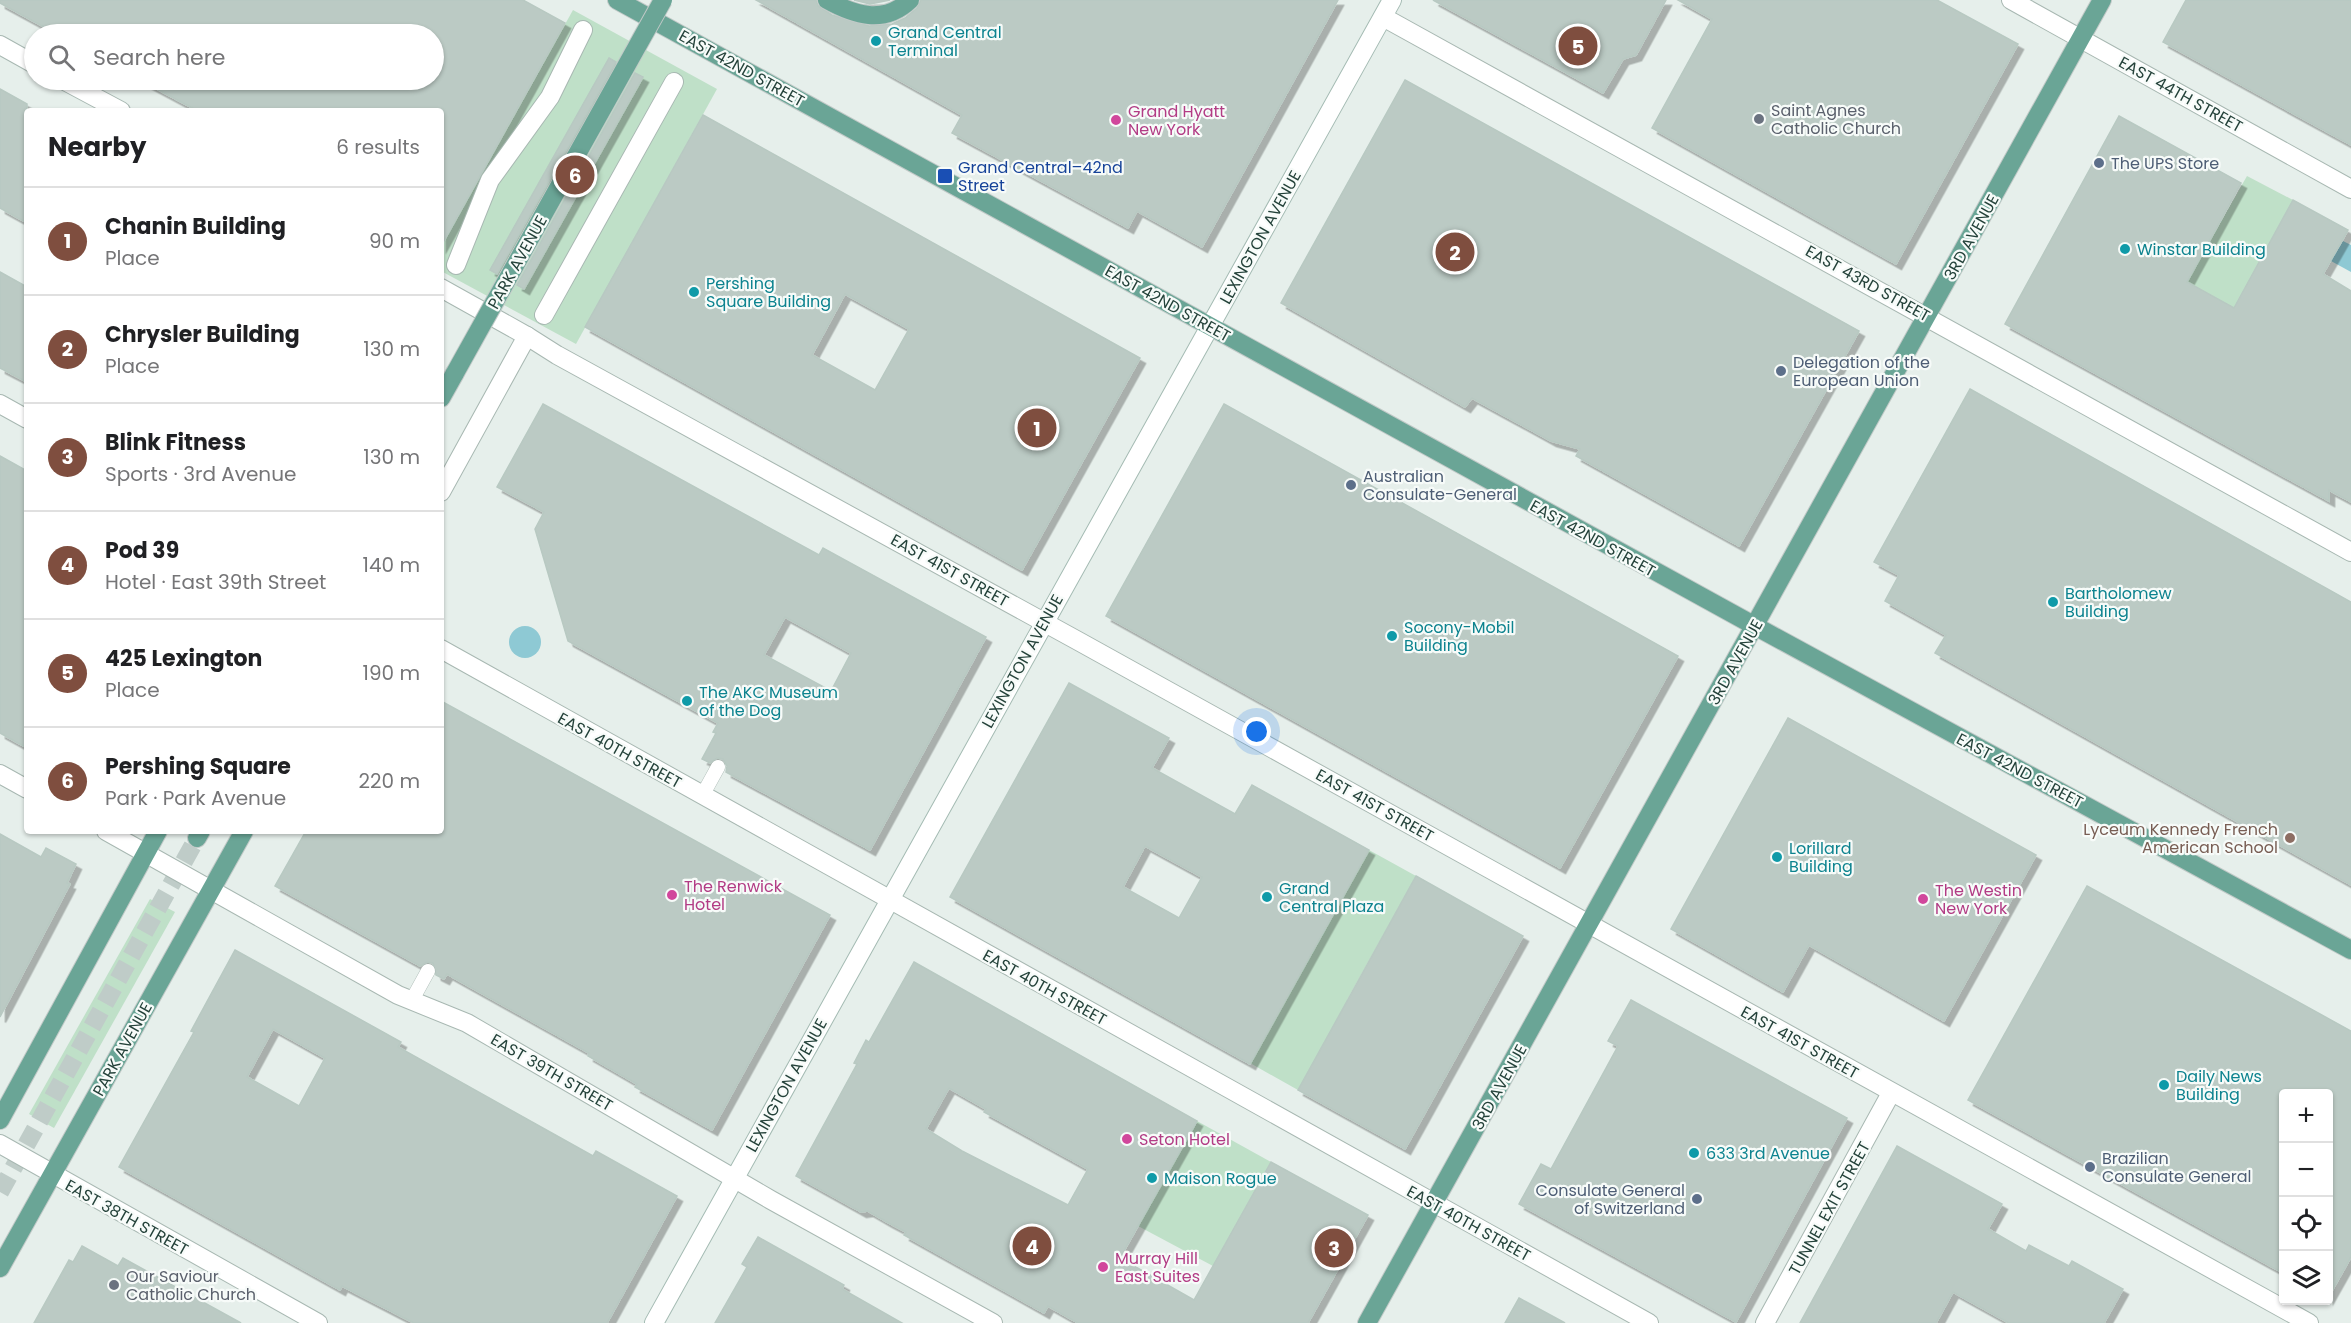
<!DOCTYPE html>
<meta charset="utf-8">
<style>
:root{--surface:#fff;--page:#f2f2f2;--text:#202124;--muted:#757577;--line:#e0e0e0;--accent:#7f4e3f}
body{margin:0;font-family:Poppins,sans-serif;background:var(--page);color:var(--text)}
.controls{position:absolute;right:18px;bottom:18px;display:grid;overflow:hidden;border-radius:6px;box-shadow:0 2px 4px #0004}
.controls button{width:54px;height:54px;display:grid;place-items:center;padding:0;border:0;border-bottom:2px solid var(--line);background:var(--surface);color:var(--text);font:30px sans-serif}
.you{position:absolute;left:1257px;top:732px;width:21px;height:21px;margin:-15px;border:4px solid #fff;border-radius:50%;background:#1a73e8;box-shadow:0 0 0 9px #1a73e833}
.badge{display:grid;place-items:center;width:39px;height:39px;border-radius:50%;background:var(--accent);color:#fff;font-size:20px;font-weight:700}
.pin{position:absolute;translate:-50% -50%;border:3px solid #fff;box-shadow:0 2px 6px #0006}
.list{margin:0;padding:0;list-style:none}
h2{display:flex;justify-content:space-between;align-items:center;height:78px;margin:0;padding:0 24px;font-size:26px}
h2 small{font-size:20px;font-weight:400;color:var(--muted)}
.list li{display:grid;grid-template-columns:39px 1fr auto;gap:18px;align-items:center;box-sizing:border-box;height:108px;padding:0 24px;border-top:2px solid var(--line)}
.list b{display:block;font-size:22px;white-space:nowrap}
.list p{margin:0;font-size:20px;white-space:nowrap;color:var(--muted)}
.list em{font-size:20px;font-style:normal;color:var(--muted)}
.icon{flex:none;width:33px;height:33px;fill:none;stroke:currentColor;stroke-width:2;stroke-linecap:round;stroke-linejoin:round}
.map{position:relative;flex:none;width:2351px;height:1323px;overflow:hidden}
.search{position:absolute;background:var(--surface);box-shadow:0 2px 4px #0004;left:24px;top:24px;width:420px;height:66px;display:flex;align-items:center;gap:15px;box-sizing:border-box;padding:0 21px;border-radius:33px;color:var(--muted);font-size:22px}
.panel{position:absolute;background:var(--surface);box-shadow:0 2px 4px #0004;left:24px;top:108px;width:420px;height:726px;border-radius:6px}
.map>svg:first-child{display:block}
.green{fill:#bfe0c8}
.water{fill:#8ec9d4}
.building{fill:#bbcac4;stroke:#b8c9c2;stroke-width:1.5;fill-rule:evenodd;filter:url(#shadow)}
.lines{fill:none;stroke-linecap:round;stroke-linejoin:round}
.primary-tunnel{stroke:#bfccc8;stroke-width:18;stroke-dasharray:18 9;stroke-linecap:butt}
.lane-casing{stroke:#a8b8b2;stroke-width:15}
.street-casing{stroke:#a8b8b2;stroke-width:20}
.secondary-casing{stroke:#a4bbb3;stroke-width:20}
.primary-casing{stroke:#c2cac8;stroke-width:20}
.lane{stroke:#fff;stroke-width:14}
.street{stroke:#fff;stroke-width:18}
.secondary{stroke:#fff;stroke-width:18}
.primary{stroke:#6aa596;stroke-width:18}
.primary-bridge-casing{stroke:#c2cac8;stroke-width:20;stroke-linecap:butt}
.primary-bridge{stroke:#6aa596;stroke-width:18}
.culture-dot{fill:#0f9aa8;stroke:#f7fbf9;stroke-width:2}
.worship-dot{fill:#6b7280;stroke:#f7fbf9;stroke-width:2}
.hotel-dot{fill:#d1479c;stroke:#f7fbf9;stroke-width:2}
.service-dot{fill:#5c6f8a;stroke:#f7fbf9;stroke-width:2}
.transit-dot{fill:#1a4fb4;stroke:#f7fbf9;stroke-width:2}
.education-dot{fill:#8d6e63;stroke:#f7fbf9;stroke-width:2}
.labels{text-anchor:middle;stroke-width:4.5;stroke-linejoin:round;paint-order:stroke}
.culture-label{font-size:16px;fill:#0d838f;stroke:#f7fbf9;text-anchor:start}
.street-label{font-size:16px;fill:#24423a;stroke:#f7fbf9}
.worship-label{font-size:16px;fill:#5b616d;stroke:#f7fbf9;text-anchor:start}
.hotel-label{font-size:16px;fill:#b23c85;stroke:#f7fbf9;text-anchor:start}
.service-label{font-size:16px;fill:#4e5e75;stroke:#f7fbf9;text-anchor:start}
.transit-label{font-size:16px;fill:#164399;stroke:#f7fbf9;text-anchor:start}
.education-label{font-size:16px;fill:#785e54;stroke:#f7fbf9;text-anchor:end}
</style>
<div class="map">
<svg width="2351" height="1323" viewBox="0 0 2351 1323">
<defs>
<filter id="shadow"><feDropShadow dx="5.5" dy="5.5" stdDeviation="0" flood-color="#0004"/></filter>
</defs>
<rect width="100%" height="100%" fill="#e6efeb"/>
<!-- green -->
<g class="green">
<path d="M573,10L717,89L576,344L441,271V247Z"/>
<path d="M2247,176L2293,200L2234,309L2186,283Z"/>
<path d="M1369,850L1416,876L1347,1000L1368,1011L1330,1032L1298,1090L1250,1063Z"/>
<path d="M150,899L175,912L54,1128L29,1114Z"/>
<path d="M1197,1121L1271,1162L1213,1266L1138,1226Z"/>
</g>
<!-- water -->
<g class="water">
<path d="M2343,241L2351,245V272L2331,261Z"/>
<circle cx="525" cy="642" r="16"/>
</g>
<!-- building -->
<g class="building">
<path d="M0,0H523L565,23L441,246V111H198L140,80H434V34H57L0,3Z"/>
<path d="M756,0H816L818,6L832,15L869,26L892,24L905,18L917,8L921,0H1338L1202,247L1137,211L1128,228L952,133L962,115Z"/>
<path d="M854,0H890L870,4Z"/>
<path d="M1433,0H1666L1636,55L1623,59L1603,93Z"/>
<path d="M1678,0H1937L2018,44L1896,264L1652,128L1712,19Z"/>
<path d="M2186,0H2351V145L2163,42Z"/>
<path d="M609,58L616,62L497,274L490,270Z"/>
<path d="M635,73L643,77L524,289L517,285Z"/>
<path d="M1405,80L1859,331L1739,546L1576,456L1580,449L1551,441L1472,398L1465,407L1281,303Z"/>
<path d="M0,89L27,104V223L0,208Z"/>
<path d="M703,115L1140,358L1022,570L585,327ZM845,294L909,329L875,390L812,355Z"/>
<path d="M2119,116L2241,183L2187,282L2234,308L2293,200L2348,230L2323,274L2351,291V502L2329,490V501L2005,324Z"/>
<path d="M0,272L27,287V382L0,368Z"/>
<path d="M1970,389L2351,602V885L1935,653L1946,635L1885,601L1899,575L1874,562Z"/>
<path d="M543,404L819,555L823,548L986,637L870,850L726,772L727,766L723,759L717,758L710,763L702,759L716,733L713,732L718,723L568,641L535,529L544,512L497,487ZM785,617L851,653L831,691L764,655Z"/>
<path d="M1224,404L1678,656L1560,868L1106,616Z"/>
<path d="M0,456L27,471V748L0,733Z"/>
<path d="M1069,683L1169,738L1152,768L1235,814L1252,785L1369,850L1250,1064L950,897ZM1145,846L1202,877L1179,918L1123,887Z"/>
<path d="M441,701L830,915L712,1130L635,1087L637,1084L588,1056L589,1053L447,974L444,979L436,975L433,963L427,962L420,966L275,886L306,831H441Z"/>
<path d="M1788,718L2036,855L1944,1021L1809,945L1783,992L1671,929Z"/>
<path d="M0,834L41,857L46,848L76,864L67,883L70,884L0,1017Z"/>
<path d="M1416,876L1523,936L1405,1149L1298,1090Z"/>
<path d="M2087,886L2351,1031V1257L2328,1298V1094H2283V1273L1968,1100Z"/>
<path d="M235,950L401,1042L398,1047L550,1132L593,1156L596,1151L677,1196L607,1323H414L342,1286L340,1290L119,1167L194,1032L191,1031ZM273,1029L325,1058L299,1106L247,1077Z"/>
<path d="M914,962L1197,1121L1120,1258L1194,1300L1271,1162L1368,1215L1308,1323H1078L1048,1306L1044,1313L904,1235L906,1232L887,1222L868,1211L861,1212L796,1176L857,1064L854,1063L866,1040L869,1042ZM949,1088L986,1109L984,1112L1088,1169L1068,1205L962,1151L926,1129Z"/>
<path d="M1631,1000L1847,1118L1736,1322L1519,1204L1541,1164L1551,1169L1618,1046L1608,1041Z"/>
<path d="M1897,1146L2002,1204L1988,1229L2026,1251L2029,1245L2069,1266L2072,1261L2123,1289L2104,1323H2009L1953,1292L1936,1323H1800Z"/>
<path d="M758,1237L844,1285L842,1289L902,1323H715L747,1267L742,1264Z"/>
<path d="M82,1246L118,1266L123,1258L241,1323H34L69,1260L73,1262Z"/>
<path d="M1519,1298L1565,1323H1505Z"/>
</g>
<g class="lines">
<!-- primary-tunnel -->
<path class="primary-tunnel" d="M0,1192L197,838"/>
<!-- lane casing -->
<g class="lane-casing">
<g id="lane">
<path d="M702,796L718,767"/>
<path d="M412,1000L428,971"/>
</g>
</g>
<!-- street casing -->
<g class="street-casing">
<g id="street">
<path d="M2011,0L2351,189"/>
<path d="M1383,17L2351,552"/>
<path d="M0,45L34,64"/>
<path d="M63,80L121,111"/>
<path d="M456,265L490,180L550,97L583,30"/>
<path d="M441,288L527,336L557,355L1080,642L2309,1323"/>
<path d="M544,315L674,82"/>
<path d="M0,404L27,419"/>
<path d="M441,492L527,336"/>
<path d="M441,649L1649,1323"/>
<path d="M0,774L27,789"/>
<path d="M106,831L398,995L467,1023L771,1200L993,1323"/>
<path d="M0,1144L318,1323"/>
<path d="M1765,1323L1891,1093"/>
</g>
</g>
<!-- secondary casing -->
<g class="secondary-casing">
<path id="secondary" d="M654,1323L1392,0"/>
</g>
<!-- primary casing -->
<g class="primary-casing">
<g id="primary">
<path d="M617,0C1194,318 1771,637 2351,950"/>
<path d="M827,0C854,15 884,25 910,0"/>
<path d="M441,398L455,373"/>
<path d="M197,838L201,831"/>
<path d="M0,1120L158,831"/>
<path d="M0,1268L244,831"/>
<path d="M1367,1323L2102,0"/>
</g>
</g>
<!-- lane -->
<use href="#lane" class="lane"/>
<!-- street -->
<use href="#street" class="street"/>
<!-- secondary -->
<use href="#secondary" class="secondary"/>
<!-- primary -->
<use href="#primary" class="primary"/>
<!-- primary-bridge casing -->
<g class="primary-bridge-casing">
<path id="primary-bridge" d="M455,373L663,0"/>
</g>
<!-- primary-bridge -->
<use href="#primary-bridge" class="primary-bridge"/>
</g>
<!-- markers -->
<g class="culture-dot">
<circle cx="876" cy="41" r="6"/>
<circle cx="2125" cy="249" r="6"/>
<circle cx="694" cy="292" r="6"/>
<circle cx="2053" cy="602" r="6"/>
<circle cx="1392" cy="636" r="6"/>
<circle cx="687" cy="701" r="6"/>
<circle cx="1777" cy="857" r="6"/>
<circle cx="1267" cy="897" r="6"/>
<circle cx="2164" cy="1085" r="6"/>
<circle cx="1694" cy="1153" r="6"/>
<circle cx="1152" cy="1178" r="6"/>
</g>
<g class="worship-dot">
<circle cx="1759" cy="119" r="6"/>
<circle cx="114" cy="1285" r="6"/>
</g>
<g class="hotel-dot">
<circle cx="1116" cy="120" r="6"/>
<circle cx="672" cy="895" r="6"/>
<circle cx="1923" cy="899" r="6"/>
<circle cx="1127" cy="1139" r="6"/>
<circle cx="1103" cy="1267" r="6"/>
</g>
<g class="service-dot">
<circle cx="2099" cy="163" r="6"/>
<circle cx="1781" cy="371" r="6"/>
<circle cx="1351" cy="485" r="6"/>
<circle cx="2090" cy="1167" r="6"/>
<circle cx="1697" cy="1199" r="6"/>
</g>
<rect class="transit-dot" x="937" y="168" width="16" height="16" rx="3"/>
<circle class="education-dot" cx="2290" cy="838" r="6"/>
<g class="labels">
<!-- culture labels -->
<g class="culture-label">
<text x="888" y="38">Grand Central<tspan x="888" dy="18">Terminal</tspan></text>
<text x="2137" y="255">Winstar Building</text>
<text x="706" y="289">Pershing<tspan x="706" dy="18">Square Building</tspan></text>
<text x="2065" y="599">Bartholomew<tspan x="2065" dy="18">Building</tspan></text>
<text x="1404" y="633">Socony-Mobil<tspan x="1404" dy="18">Building</tspan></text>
<text x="699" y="698">The AKC Museum<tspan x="699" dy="18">of the Dog</tspan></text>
<text x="1789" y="854">Lorillard<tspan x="1789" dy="18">Building</tspan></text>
<text x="1279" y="894">Grand<tspan x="1279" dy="18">Central Plaza</tspan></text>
<text x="2176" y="1082">Daily News<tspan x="2176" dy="18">Building</tspan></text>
<text x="1706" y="1159">633 3rd Avenue</text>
<text x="1164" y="1184">Maison Rogue</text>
</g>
<!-- street labels -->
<g class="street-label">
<text transform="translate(742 68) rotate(29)" y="6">EAST 42ND STREET</text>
<text transform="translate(2181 94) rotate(29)" y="6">EAST 44TH STREET</text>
<text transform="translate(1260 237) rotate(-61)" y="6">LEXINGTON AVENUE</text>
<text transform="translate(1971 237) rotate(-61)" y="6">3RD AVENUE</text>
<text transform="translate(517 262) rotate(-61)" y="6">PARK AVENUE</text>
<text transform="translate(1868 283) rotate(29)" y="6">EAST 43RD STREET</text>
<text transform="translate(1168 303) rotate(29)" y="6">EAST 42ND STREET</text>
<text transform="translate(1593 538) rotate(29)" y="6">EAST 42ND STREET</text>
<text transform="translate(950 570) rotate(29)" y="6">EAST 41ST STREET</text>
<text transform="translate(1022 661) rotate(-61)" y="6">LEXINGTON AVENUE</text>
<text transform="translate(1735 662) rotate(-61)" y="6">3RD AVENUE</text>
<text transform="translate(620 750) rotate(29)" y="6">EAST 40TH STREET</text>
<text transform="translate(2020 770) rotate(28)" y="6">EAST 42ND STREET</text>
<text transform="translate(1375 805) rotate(29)" y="6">EAST 41ST STREET</text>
<text transform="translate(1045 987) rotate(29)" y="6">EAST 40TH STREET</text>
<text transform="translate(1800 1042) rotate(29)" y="6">EAST 41ST STREET</text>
<text transform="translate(122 1049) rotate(-61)" y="6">PARK AVENUE</text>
<text transform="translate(552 1072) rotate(30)" y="6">EAST 39TH STREET</text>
<text transform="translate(786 1085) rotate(-61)" y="6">LEXINGTON AVENUE</text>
<text transform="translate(1499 1087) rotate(-61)" y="6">3RD AVENUE</text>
<text transform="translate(1829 1208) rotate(-61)" y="6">TUNNEL EXIT STREET</text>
<text transform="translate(127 1217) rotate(29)" y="6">EAST 38TH STREET</text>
<text transform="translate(1469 1223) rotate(29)" y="6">EAST 40TH STREET</text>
</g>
<!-- worship labels -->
<g class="worship-label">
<text x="1771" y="116">Saint Agnes<tspan x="1771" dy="18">Catholic Church</tspan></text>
<text x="126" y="1282">Our Saviour<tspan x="126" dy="18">Catholic Church</tspan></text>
</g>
<!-- hotel labels -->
<g class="hotel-label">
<text x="1128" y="117">Grand Hyatt<tspan x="1128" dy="18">New York</tspan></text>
<text x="684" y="892">The Renwick<tspan x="684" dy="18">Hotel</tspan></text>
<text x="1935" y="896">The Westin<tspan x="1935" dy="18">New York</tspan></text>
<text x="1139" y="1145">Seton Hotel</text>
<text x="1115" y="1264">Murray Hill<tspan x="1115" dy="18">East Suites</tspan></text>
</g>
<!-- service labels -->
<g class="service-label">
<text x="2111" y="169">The UPS Store</text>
<text x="1793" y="368">Delegation of the<tspan x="1793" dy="18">European Union</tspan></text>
<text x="1363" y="482">Australian<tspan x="1363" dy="18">Consulate-General</tspan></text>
<text x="2102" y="1164">Brazilian<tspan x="2102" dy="18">Consulate General</tspan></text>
<text x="1685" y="1196" text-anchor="end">Consulate General<tspan x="1685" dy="18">of Switzerland</tspan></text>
</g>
<!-- transit labels -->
<g class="transit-label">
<text x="958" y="173">Grand Central–42nd<tspan x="958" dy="18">Street</tspan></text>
</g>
<!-- education labels -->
<g class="education-label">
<text x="2278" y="835">Lyceum Kennedy French<tspan x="2278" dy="18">American School</tspan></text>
</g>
</g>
</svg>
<div class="controls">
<button>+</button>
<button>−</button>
<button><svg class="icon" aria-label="locate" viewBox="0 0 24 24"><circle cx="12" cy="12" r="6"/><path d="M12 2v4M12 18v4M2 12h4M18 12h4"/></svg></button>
<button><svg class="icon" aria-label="layers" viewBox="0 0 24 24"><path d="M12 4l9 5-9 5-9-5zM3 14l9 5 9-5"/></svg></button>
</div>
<div class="you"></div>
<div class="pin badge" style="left:1037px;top:428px">1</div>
<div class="pin badge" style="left:1455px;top:252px">2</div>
<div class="pin badge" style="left:1334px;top:1248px">3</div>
<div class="pin badge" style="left:1032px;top:1246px">4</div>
<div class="pin badge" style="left:1578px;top:46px">5</div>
<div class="pin badge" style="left:575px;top:175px">6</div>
<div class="search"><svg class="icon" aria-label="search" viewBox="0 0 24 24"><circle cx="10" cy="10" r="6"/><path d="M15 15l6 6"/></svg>Search here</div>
<section class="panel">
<h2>Nearby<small>6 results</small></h2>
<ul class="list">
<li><span class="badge">1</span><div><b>Chanin Building</b><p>Place</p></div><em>90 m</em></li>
<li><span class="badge">2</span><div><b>Chrysler Building</b><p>Place</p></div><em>130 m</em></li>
<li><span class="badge">3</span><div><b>Blink Fitness</b><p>Sports · 3rd Avenue</p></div><em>130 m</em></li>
<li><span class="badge">4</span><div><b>Pod 39</b><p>Hotel · East 39th Street</p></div><em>140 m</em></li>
<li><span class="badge">5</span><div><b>425 Lexington</b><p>Place</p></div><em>190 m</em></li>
<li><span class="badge">6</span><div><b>Pershing Square</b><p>Park · Park Avenue</p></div><em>220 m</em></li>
</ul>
</section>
</div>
